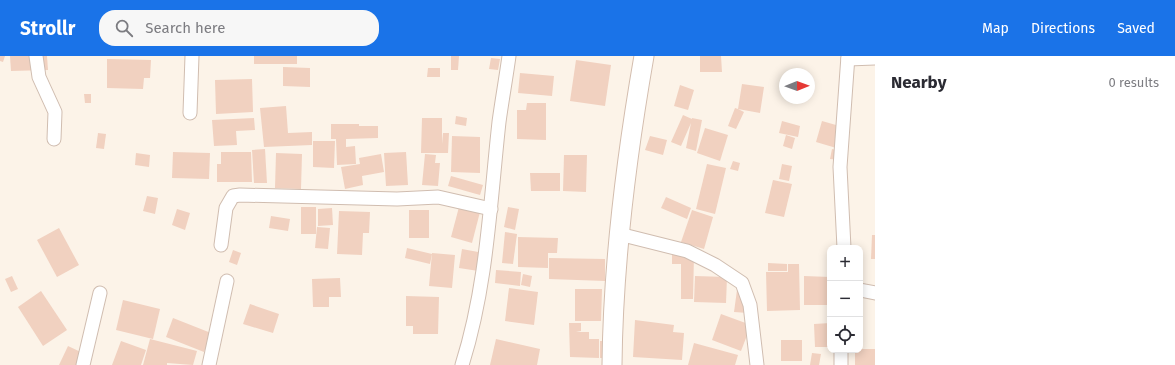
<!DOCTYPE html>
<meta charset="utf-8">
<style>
:root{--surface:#fff;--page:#f7f7f7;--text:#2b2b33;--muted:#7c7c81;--line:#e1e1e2;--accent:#1a73e8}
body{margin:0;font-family:"Fira Sans",sans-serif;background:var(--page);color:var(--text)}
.controls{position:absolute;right:12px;bottom:12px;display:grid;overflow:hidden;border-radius:8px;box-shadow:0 2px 10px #0003}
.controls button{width:36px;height:36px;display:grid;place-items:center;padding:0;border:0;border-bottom:1px solid var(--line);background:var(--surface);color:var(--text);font:20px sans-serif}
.compass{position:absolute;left:779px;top:12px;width:36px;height:36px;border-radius:50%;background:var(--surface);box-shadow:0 2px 10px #0003;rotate:89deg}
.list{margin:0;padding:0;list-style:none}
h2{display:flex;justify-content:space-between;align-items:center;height:52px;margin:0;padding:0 16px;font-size:17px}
h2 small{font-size:13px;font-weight:400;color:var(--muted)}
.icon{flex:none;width:22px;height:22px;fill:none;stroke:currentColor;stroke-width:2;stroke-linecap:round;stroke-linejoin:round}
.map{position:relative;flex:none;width:875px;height:309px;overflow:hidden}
header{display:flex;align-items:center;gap:24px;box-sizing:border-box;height:56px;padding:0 20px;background:var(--accent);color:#fff}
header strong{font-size:19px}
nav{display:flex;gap:22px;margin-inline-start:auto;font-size:14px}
.search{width:280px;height:36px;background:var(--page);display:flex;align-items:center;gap:10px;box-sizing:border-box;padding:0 14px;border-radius:16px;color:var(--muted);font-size:15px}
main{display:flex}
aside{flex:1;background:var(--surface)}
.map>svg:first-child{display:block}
.building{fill:#f1d1c0}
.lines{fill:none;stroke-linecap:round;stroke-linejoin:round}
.street-casing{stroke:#d0bdb0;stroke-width:15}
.secondary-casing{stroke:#d3bdae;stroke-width:21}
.street{stroke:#fff;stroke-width:13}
.secondary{stroke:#fff;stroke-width:19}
</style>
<header>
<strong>Strollr</strong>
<div class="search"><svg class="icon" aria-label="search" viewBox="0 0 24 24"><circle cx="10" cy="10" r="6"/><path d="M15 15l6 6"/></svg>Search here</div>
<nav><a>Map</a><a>Directions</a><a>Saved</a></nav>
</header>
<main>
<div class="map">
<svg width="875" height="309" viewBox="0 0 875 309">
<rect width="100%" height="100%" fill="#fcf3e8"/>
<!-- building -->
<g class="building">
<path d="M0,0H5L3,6L0,5Z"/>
<path d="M10,0H47L48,14L11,15Z"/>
<rect x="254" y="0" width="43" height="8"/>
<path d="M451,0H459L458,14H451Z"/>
<path d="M700,0H721L722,16H700Z"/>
<path d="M491,2L500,3L498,14L489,13Z"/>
<path d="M107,3L151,4L150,22H144L143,33L107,32Z"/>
<path d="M576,4L611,9L605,50L570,45Z"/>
<path d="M283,11L310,12V31L283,30Z"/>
<path d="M428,12H440V21H427Z"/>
<path d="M520,17L554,20L552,40L518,37Z"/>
<path d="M252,23L253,56L216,58L215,24Z"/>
<path d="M742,28L764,31L760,57L738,53L744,56L736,73L728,70L735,52L738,53Z"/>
<path d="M680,29L694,34L688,54L674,50Z"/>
<path d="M84,38H91V47H85Z"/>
<path d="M527,47H546V84L517,83V54H526Z"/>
<path d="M286,50L288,77L312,76V89L264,91L260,52Z"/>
<path d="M683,59L692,63V62L702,64L696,95L686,92L691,67L681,90L671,86Z"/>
<path d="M456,60L467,62L466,70L455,68Z"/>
<path d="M254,62L255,74L236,75L237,89L214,90L212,64Z"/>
<path d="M422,62H442V88L443,77H449L448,97H421Z"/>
<path d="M782,65L800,70L798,81L779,77Z"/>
<path d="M822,65L850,73L843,94L816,86Z"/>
<path d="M331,68H359V70H378V82L346,83V91L355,90L356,108L337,109L336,83H331Z"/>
<path d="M705,72L728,79L720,105L697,97Z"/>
<path d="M98,77L106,78L104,93L96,92Z"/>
<path d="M786,79L795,82L792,93L783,90Z"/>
<path d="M452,80L480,81V117L451,116Z"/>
<path d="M650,80L667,84L663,99L645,94Z"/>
<path d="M313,85H335L334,112L313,111Z"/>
<path d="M265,93L267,127H254L252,94Z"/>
<path d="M832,93L841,95L840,104L830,103Z"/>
<path d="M173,96L210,97L209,123L172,122Z"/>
<path d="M221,96H251L252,126H217V108H221Z"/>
<path d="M406,96L408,129L386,130L384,97Z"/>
<path d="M136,97L150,99L149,111L135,109Z"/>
<path d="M276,97L302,98L301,133L275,132Z"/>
<path d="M381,98L384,116L362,120L363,129L345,133L341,111L360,108L359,102Z"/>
<path d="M425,98L436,99L435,107H440L438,130L422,129Z"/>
<path d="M564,99H587L586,136L563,135Z"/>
<path d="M733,105L740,107L738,115L730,113Z"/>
<path d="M707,108L726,112L715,158L696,153Z"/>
<path d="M782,108L792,110L789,125L779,123Z"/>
<path d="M530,117H560V135H531Z"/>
<path d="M451,120L483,129L480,139L448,130Z"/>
<path d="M773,124L792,128L784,161L765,157Z"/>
<path d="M147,140L158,142L155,158L143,155Z"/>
<path d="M666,141L691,152L687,163L661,152Z"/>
<rect x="301" y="151" width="15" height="27"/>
<path d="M459,151L480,156L472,187L451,181Z"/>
<path d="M508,151L519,153L515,174L504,171Z"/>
<path d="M332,152L333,169L318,170V153Z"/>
<path d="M177,153L190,157L185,174L172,169Z"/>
<rect x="409" y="154" width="20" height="28"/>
<path d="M692,154L713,161L704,193L681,186Z"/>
<path d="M339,155L370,156L369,177H363L362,199L337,198Z"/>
<path d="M271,160L290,163L288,175L269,172Z"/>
<path d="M317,171L330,172L328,193L315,192Z"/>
<path d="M59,172L79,209L57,221L37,184Z"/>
<path d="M505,176L517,178L513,208L502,207Z"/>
<path d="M872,179H875V203H871Z"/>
<path d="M518,181L558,182L557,197H548V212L518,211Z"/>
<path d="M407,192L432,198L430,208L405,202Z"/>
<path d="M462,193L489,198L485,216L459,212Z"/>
<path d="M233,194L241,197L237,209L229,206Z"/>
<path d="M432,197L455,199L452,232L429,230Z"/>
<path d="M672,198L694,199L693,243H681V208H672Z"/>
<path d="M549,202L605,203V225L549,223Z"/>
<path d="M768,207L787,208V215H768Z"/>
<path d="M788,208H799L800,254L767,255L766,216H788Z"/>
<path d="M496,214L521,216L520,230L495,227Z"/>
<path d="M523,218L532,220L530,231L521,229Z"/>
<path d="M12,220L18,233L11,236L5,223Z"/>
<path d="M695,220L727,221L726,247L694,246Z"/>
<path d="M804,220L830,221V249H804Z"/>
<path d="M340,222L341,241H329V251H313L312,223Z"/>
<path d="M509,232L538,236L534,269L505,265Z"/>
<path d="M575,233H602L601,265H575Z"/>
<path d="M737,234L751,236L748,257L734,256Z"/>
<path d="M41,235L67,274L43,290L18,251Z"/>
<path d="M406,240L439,241L438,278H413V270H406Z"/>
<path d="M123,244L160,253L153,283L116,274Z"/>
<path d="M250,248L279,258L273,277L243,268Z"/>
<path d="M721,258L751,269L741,295L712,284Z"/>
<path d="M173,262L211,277L204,296L166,281Z"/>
<path d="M635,264L674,269L673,276L684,277L682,304L633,301Z"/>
<path d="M569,267H581V275L576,276H589V283H599V302L570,301Z"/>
<path d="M830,267V291H815L814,268Z"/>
<path d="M150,283L197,295L193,309L167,307V309H143Z"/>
<path d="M496,283L540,293L537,309H490Z"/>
<rect x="781" y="284" width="21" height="21"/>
<path d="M121,285L146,294L141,309H112Z"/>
<rect x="600" y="285" width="9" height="17"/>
<path d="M694,287L738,299L735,309H688Z"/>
<path d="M68,290L85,298L80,309H59Z"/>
<path d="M860,293H875V309H855V294Z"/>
<path d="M812,297L821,298L819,309H810Z"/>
</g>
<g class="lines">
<!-- street casing -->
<g class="street-casing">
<g id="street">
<path d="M36,0L39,21L55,56L54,83"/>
<path d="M848,3L875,2"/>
<path d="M190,57L192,0"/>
<path d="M619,178L687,195L715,209L742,227L750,249L757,309"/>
<path d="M221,189L226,152L233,140L240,139L397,143L438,141L491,153"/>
<path d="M844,192L840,111L848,0"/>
<path d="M860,234L875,237"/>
<path d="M83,309L100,237"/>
<path d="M209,309L227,225"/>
<path d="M462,309C487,230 490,148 499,66C502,44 506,22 509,0"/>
<path d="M841,309V294"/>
</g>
</g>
<!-- secondary casing -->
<g class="secondary-casing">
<path id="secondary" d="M612,309C613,205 626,103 644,0"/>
</g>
<!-- street -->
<use href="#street" class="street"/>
<!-- secondary -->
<use href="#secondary" class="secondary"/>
</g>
</svg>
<div class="controls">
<button>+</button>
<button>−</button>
<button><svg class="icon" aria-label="locate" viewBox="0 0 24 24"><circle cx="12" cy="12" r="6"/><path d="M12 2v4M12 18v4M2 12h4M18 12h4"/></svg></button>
</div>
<svg class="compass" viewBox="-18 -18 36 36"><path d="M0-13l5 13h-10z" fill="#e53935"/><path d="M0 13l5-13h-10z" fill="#7c7c81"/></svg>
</div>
<aside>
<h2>Nearby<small>0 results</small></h2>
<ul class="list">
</ul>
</aside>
</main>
